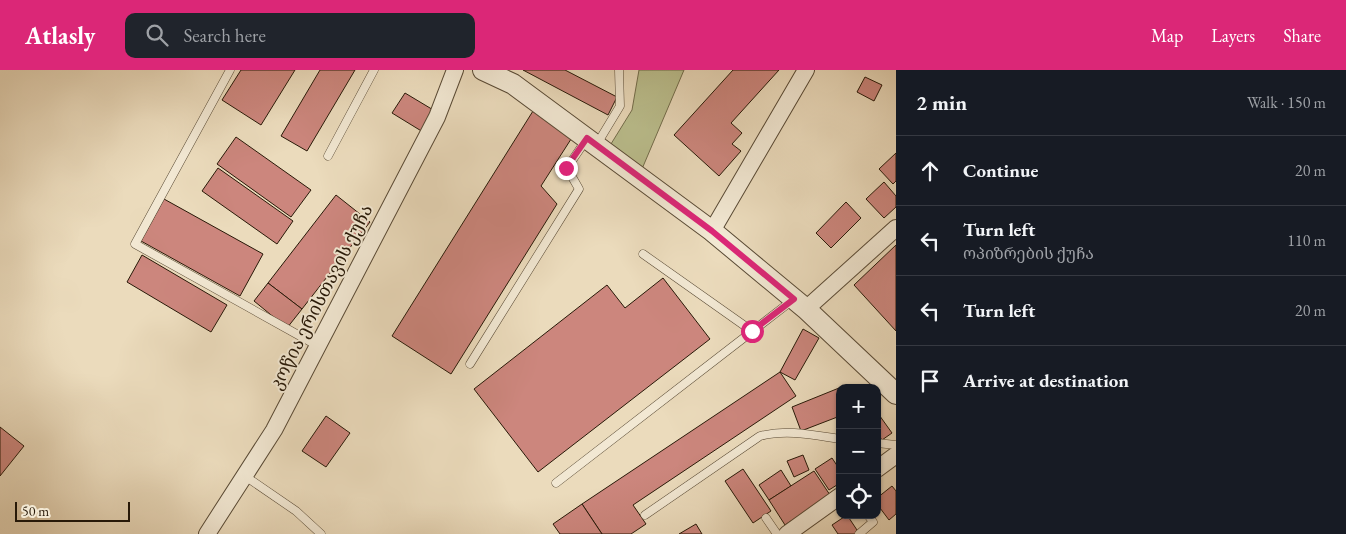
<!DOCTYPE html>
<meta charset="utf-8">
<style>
:root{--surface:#171b24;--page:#20242c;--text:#f1f3f6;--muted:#9ea1a6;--line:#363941;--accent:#db2777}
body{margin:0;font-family:"EB Garamond","Noto Serif Georgian",serif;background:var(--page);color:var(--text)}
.controls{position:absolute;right:15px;bottom:15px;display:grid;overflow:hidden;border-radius:10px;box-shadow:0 1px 4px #0004}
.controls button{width:45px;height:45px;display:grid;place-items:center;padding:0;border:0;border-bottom:1px solid var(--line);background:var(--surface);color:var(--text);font:25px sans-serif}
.scale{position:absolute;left:15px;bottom:12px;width:115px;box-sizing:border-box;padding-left:5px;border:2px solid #281908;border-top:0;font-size:14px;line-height:18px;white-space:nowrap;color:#281908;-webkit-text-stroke:4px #f2e8d3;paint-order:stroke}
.stop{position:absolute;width:15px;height:15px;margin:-11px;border:4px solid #db2777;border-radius:50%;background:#fff}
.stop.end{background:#db2777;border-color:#fff;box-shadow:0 1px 5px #0008}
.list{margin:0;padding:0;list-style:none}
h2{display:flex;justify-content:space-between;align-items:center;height:65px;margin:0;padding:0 20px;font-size:21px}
h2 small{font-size:16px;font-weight:400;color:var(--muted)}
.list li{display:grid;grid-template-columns:32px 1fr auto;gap:15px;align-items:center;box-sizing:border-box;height:70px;padding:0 20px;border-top:1px solid var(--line)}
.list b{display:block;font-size:19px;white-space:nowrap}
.list p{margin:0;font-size:16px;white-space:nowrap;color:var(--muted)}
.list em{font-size:16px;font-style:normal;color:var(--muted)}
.icon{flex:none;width:28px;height:28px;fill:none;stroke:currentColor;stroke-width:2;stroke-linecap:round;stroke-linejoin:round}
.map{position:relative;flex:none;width:896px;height:464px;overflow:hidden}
header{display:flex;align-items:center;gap:30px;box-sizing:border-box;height:70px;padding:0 25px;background:var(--accent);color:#fff}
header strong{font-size:24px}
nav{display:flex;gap:28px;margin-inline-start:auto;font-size:18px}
.search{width:350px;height:45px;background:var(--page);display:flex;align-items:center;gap:12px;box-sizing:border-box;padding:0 18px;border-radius:10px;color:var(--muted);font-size:19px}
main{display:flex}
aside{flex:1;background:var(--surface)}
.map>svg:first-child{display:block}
.green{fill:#bbbf8e;stroke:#726c4b}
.building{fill:#cc867d;stroke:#281908}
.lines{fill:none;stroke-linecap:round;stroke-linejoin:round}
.service-casing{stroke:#594a35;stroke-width:9}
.minor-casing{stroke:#594a35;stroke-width:18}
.tertiary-casing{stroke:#594a35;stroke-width:22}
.service{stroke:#f2e8d3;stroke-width:8}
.minor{stroke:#f2e8d3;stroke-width:16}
.tertiary{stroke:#f2e8d3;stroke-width:20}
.route{stroke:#db2777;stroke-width:6}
.labels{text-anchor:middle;stroke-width:4;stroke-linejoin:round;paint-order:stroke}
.street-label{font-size:18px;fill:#281908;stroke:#f2e8d3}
</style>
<header>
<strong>Atlasly</strong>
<div class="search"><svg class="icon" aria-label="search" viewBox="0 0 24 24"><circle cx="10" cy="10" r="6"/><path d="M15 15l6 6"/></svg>Search here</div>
<nav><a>Map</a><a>Layers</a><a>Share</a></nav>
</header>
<main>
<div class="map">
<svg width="896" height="464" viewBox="0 0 896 464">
<rect width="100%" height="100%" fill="#ebdbbc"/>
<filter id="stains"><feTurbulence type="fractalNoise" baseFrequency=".004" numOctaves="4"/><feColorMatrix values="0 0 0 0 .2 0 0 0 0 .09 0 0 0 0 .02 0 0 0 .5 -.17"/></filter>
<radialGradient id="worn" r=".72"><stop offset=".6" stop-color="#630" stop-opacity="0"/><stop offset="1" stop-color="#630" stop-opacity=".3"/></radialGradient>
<!-- green -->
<path class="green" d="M639,0H684L639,106L606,82L632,40Z"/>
<!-- building -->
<g class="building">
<path d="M241,0H295L261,55L222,30Z"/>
<path d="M320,0H355L307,81L281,66Z"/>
<path d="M523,0H565L617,27L608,45Z"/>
<path d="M733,0H779L731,53L742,63L732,74L741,81L719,106L674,65Z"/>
<path d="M865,7L882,15L874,31L857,22Z"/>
<path d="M405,23L435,41L423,62L392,43Z"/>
<path d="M533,41L573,66L541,116L557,134L451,304L392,266Z"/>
<path d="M236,67L311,120L291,147L217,94Z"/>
<path d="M896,83V111L893,114L879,99Z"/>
<path d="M218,98L293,151L277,174L202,121Z"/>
<path d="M884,112L896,126V137L884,148L866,129Z"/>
<path d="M336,125L370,152L302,239L268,213Z"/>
<path d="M164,129L263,184L240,226L141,171Z"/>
<path d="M846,132L861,148L831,178L816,163Z"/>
<path d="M896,175V261L854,215Z"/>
<path d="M142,185L227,235L211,262L127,212Z"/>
<path d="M663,208L710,269L538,402L474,319L607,215L625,238Z"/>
<path d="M268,213L302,239L287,258L254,231Z"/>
<path d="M803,259L819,268L795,310L780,302Z"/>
<path d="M780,302L796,326L633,435L646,454L631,464H602L582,434Z"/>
<path d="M839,318L840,346L801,361L792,337Z"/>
<path d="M877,342L892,363L882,370L877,363Z"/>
<path d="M326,346L350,363L326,397L302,381Z"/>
<path d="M0,357L24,376L0,406Z"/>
<path d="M803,385L809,400L794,407L787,391Z"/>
<path d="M832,388L840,400V413L829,420L815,399Z"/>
<path d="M743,399L771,441L753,453L725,411Z"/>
<path d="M781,400L791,416L769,430L759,415Z"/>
<path d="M814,401L830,425L785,455L769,430Z"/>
<path d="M892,416L896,421V444L889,450L877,434V428Z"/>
<path d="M582,434L602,464H560L553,454Z"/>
<path d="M847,445L859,463L857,464H838L832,455Z"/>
<path d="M696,454L702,464H679Z"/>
</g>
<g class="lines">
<!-- service casing -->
<g class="service-casing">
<g id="service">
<path d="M230,0L135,174L318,276"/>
<path d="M597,74L620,36L619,0"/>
<path d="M328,86L374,0"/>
<path d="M643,184L752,261"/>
<path d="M470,294L579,119L567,98L586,70"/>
<path d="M877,373L896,375"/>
<path d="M245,406L296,441L321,464"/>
<path d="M556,413L794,229"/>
<path d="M645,445L760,366C787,359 813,365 840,369"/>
<path d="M766,448L777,464"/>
<path d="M859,464L873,452L868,445"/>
</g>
</g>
<!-- minor casing -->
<g class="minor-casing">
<g id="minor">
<path d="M712,161L806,0"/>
<path d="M806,239L896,158"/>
<path d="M877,399L896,385"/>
<path d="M207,464L274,360L437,47L455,0"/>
<path d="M787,464L840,426"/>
</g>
</g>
<!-- tertiary casing -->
<g class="tertiary-casing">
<path id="tertiary" d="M483,0L513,14L712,161L806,239L896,324"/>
</g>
<!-- service -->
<use href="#service" class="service"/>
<!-- minor -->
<use href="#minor" class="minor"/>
<!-- tertiary -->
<use href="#tertiary" class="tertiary"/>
</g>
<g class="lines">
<!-- route -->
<path class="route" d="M566,98L587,68L712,161L794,229L752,261"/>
</g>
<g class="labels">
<!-- street labels -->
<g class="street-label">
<text transform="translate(321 227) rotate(-63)" y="6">კოწია ერისთავის ქუჩა</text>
</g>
</g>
<rect width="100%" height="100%" filter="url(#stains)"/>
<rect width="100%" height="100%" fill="url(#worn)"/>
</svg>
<div class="controls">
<button>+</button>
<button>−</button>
<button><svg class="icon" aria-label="locate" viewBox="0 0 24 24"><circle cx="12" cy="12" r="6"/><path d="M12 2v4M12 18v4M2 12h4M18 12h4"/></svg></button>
</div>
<div class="scale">50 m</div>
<div class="stop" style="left:752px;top:261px"></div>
<div class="stop end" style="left:566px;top:98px"></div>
</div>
<aside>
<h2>2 min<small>Walk · 150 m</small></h2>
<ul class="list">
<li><svg class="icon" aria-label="ahead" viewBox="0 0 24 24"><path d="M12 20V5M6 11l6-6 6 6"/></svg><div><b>Continue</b></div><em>20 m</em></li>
<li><svg class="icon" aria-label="left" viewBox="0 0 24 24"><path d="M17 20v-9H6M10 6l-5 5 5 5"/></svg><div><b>Turn left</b><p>ოპიზრების ქუჩა</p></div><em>110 m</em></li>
<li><svg class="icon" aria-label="left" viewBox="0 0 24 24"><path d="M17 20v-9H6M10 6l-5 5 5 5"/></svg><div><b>Turn left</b></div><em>20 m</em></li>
<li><svg class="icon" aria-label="arrive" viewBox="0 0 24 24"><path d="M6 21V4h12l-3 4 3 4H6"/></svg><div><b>Arrive at destination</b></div></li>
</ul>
</aside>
</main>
